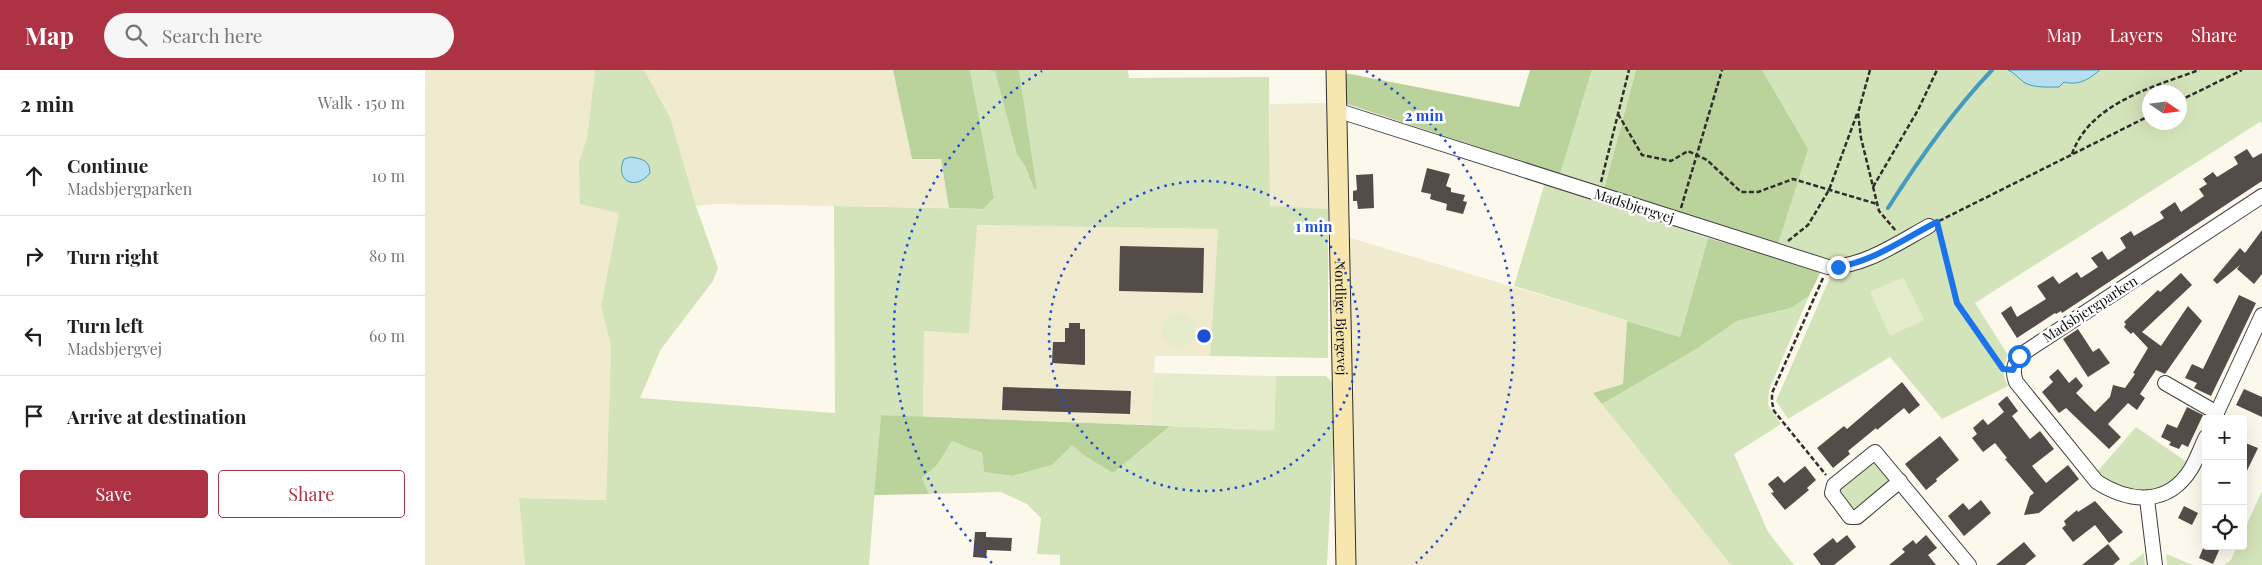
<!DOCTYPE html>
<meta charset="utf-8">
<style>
:root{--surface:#fff;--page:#f6f6f6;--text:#202124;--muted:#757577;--line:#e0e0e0;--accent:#ad3244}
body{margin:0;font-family:"Playfair Display",serif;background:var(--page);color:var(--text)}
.controls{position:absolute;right:15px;bottom:15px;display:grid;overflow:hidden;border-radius:5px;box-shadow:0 5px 20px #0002}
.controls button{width:45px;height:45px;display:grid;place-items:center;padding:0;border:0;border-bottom:1px solid var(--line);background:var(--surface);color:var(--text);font:25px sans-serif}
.compass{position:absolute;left:1717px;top:15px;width:45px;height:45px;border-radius:50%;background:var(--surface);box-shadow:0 5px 20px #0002;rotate:103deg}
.stop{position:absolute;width:15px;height:15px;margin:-11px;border:4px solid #1a73e8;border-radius:50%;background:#fff}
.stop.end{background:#1a73e8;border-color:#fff;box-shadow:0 1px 5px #0008}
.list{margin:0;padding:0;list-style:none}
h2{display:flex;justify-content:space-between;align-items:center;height:65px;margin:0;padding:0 20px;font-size:21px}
h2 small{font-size:16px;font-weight:400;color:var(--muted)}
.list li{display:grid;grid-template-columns:32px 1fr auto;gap:15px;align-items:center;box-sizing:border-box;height:80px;padding:0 20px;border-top:1px solid var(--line)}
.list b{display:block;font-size:19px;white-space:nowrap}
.list p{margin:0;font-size:16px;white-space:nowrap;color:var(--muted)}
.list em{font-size:16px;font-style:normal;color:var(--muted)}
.actions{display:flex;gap:10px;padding:15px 20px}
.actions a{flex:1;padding:11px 0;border:1px solid var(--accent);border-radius:5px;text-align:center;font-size:18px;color:var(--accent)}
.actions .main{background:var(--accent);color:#fff}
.icon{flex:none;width:28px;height:28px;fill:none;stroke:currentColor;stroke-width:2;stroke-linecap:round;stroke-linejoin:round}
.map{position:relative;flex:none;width:1837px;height:495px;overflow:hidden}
header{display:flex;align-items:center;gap:30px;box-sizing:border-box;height:70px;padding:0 25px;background:var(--accent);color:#fff}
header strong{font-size:24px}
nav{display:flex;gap:28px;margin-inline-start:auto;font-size:18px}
.search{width:350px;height:45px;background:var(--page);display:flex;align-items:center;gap:12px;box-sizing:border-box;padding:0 18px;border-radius:28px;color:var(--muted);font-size:19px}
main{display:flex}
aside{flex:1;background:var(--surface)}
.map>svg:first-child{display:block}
.farmland{fill:#f0eacf}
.green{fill:#d4e4ba;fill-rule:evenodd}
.forest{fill:#bad39b}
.pitch{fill:#e4eccb}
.water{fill:#b6e0ef;stroke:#449bbf}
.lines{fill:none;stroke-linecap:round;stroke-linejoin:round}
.stream{stroke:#449bbf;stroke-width:4}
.building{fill:#534c49}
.street-casing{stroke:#3f3f3f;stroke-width:16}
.secondary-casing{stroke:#2e2e2e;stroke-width:21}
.path{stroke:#2e2e2e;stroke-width:2.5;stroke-dasharray:5 2.5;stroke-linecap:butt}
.street{stroke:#fff;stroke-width:14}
.secondary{stroke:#f7e7ae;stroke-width:19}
.route{stroke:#1a73e8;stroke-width:6}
.ring{fill:none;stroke:#1d4ed8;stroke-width:2.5;stroke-dasharray:2.5 5}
.labels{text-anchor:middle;stroke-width:5;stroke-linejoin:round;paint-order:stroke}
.street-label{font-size:14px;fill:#0c0c0c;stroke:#fff}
.centre{fill:#1d4ed8;stroke:#fff;stroke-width:2.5}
.ring-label{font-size:15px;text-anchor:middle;font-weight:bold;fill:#1d4ed8;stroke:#fff;stroke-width:5;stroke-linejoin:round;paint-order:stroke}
</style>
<header>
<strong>Map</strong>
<div class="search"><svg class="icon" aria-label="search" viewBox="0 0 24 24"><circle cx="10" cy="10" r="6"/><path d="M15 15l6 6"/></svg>Search here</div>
<nav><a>Map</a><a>Layers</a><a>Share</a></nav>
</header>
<main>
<aside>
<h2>2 min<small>Walk · 150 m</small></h2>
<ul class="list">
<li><svg class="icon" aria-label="ahead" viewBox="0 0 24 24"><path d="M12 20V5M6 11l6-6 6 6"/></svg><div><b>Continue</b><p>Madsbjergparken</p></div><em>10 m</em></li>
<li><svg class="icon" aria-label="right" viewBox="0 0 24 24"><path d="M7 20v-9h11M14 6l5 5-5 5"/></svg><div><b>Turn right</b></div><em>80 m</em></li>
<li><svg class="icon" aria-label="left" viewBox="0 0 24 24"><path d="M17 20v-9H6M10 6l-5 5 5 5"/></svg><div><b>Turn left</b><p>Madsbjergvej</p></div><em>60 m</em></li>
<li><svg class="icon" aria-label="arrive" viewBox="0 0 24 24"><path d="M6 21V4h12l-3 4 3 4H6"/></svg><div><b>Arrive at destination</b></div></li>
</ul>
<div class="actions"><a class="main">Save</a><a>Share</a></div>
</aside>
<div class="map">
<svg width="1837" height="495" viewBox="0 0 1837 495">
<rect width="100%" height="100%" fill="#fdf8ec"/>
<!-- farmland -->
<g class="farmland">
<path d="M0,0H170L162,67L154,93L194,143L176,236L186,277L181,430L94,428L100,495H0Z"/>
<path d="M219,0H468L487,89H516L524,138L290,134L271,136L245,47Z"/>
<path d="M902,33L903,139L845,137V34Z"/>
<path d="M551,155L793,159L785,286H730L726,355L498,347V261L544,264Z"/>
<path d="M922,167L1202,251L1198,314L1169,323L1306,495H930Z"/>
</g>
<!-- green -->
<g class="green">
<path d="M170,0H219L245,47L271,136L293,198L288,211L236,279L215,328L410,343L409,136L558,139L569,128L545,0H570L592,85L600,96L609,119L612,120L594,0H703L704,8L844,7L845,136L903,139V288L785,286L793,159L552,155L544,264L499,261L498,347L456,345L444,495H100L94,428L181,430L186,277L176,236L194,143L155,134L154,93L162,67Z"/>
<path d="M1167,0H1211L1179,119L1135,104Z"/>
<path d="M1337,0H1837V54L1835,52L1550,233L1583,285C1577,298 1577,304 1583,316L1517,349L1465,287L1363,349L1351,331L1404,210L1407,192L1352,177ZM1724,22H1754V52H1724Z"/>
<path d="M1120,112L1283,168L1255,267L1089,216Z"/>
<path d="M1384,226L1344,320L1343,335L1356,354L1309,384L1343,462L1369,495H1306L1177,334L1273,278L1312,251L1366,238Z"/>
<path d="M851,306H901L908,313L909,362L902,495H635V485L612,484L616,448L602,434L576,422L504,424L497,408L513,394L527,371L557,383L559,402L587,406L627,395L647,374L661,387L688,403L745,356L849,360Z"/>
<path d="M1711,357L1762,392C1745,426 1697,431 1672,402Z"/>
<path d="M1445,394H1453L1464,409L1463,413L1432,439H1427L1416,426V419Z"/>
<path d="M1837,421V495H1799L1806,490L1812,476H1818V463Z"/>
<path d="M1719,483L1720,495H1703Z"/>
<path d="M1741,484L1768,495H1742Z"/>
</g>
<!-- forest -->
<g class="forest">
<path d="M468,0H545L569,128L558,139L524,138L516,89H487Z"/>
<path d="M562,0H594L612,120L609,119L600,96L592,85L570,1Z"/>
<path d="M1105,0H1167L1135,104L919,33L920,3L1094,37Z"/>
<path d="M1211,0H1337L1383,79L1352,177L1179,119Z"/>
<path d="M1283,168L1396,201L1384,226L1366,238L1312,251L1273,278L1177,334L1168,323L1198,314L1202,251L1255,267Z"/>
<path d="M456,345L745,356L688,403L661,387L647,375L627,395L587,406L559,402L557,383L527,371L513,394L497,408L504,424L449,425Z"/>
</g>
<!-- pitch -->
<g class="pitch">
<path d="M1478,207L1499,250L1465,266L1445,222Z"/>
<circle cx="754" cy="260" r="17"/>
<path d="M729,303L851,306L849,360L726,355Z"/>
</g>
<!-- water -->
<g class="water">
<path d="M1583,0H1675C1664,9 1654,16 1639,12L1634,17C1624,17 1609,18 1600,13C1594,9 1590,3 1583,0Z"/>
<path d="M206,87C217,89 225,90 225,103C210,122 189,110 199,89Z"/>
</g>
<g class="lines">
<!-- stream -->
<path class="stream" d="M1463,138C1494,89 1527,42 1567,0"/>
</g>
<!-- building -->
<g class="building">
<path d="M1822,79L1828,88L1837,83V111L1637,243L1636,241L1631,244L1630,243L1592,268L1576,243L1586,236L1592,247L1621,229L1612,216L1628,206L1634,214L1652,202L1656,208L1673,197L1666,188L1677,181L1683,190L1701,178L1695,168L1706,161L1709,166L1739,148L1735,142L1750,132L1756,142L1779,126L1774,119L1782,114L1778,109L1788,102L1792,107L1813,94L1809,87Z"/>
<path d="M1002,98L1025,104L1021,116L1026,118V122L1040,125L1038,131L1042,132L1038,144L1021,140L1022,134L1005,129L1006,124L996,122Z"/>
<path d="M948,104L949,138L933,139L932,131H928V121L932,120L931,105Z"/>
<path d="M1837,160V204L1829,214L1812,199L1815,195L1792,214L1788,210L1815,178L1820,183Z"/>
<path d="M695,176L779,178L778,223L694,221Z"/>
<path d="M1756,203L1767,215L1717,262L1736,276L1763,236L1777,251L1740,304L1731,300L1715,324L1720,328L1712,340L1703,333L1683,354L1696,367L1684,379L1641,338L1634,343L1617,322L1628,312L1624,307L1633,299L1644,313L1651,307L1658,316L1651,323L1670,342L1685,327L1688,315L1700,318L1710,304L1708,303L1723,278L1708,262L1706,264L1699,257L1701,254L1699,252L1733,220L1735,222Z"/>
<path d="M1814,225L1831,233L1786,326L1769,318L1772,313L1760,308L1767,294L1778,299Z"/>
<path d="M644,253H655V259H660V295L627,293L628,272H640V258H644Z"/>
<path d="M1653,259L1668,282L1674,278L1685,293L1663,307L1638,269Z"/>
<path d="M1477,312L1495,335L1484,344L1479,338L1452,360L1451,358L1423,381L1425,384L1408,398L1392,378L1419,356L1422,359Z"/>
<path d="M578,317L706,321L705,344L577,340Z"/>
<path d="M1819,319L1837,327V347L1811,335Z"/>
<path d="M1582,326L1593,341L1587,346L1605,369L1615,361L1629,379L1607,396L1621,413L1643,395L1654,409L1614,443L1599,445L1605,426L1609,423L1580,389L1582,388L1570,373L1558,382L1547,368L1552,364L1548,358L1558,349L1563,355L1579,342L1573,334Z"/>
<path d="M1762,337L1778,345L1763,377L1757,374L1754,379L1744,375L1746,372L1736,367L1742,354L1752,358Z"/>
<path d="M1515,366L1534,390L1511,409L1512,411L1501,420L1480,394Z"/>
<path d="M1818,372L1833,378L1818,409Z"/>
<path d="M1380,396L1391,410L1382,418L1384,420L1360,440L1346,423L1349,422L1343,414L1353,406L1359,413Z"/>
<path d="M1556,430L1566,443L1539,466L1523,446L1538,433L1544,440Z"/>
<path d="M1670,431L1698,462L1684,473L1670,455L1648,472L1637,458L1641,455L1639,451L1652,440L1653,442Z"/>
<path d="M1759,436L1773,443L1767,455L1753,448Z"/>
<path d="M550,462H561V467L587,468L586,481L562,480L561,488L548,487Z"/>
<path d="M1422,465L1431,477L1409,495H1396L1388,484L1408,468L1412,473Z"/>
<path d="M1501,465L1512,478L1503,485L1511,495H1464L1480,482L1477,479L1488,470L1491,474Z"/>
<path d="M1599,472L1611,486L1600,495H1571Z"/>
<path d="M1683,474L1695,489L1688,495H1657Z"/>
<path d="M1779,476H1796L1788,494L1774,488Z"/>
</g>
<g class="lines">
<!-- street casing -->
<g class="street-casing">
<g id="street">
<path d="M911,40L1403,197C1439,197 1473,173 1504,156"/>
<path d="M1740,313L1792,343"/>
<path d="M1789,349L1837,245"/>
<path d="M1781,367C1776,377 1772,389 1766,399C1743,436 1705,433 1672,412L1591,312C1587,302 1589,295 1594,286L1837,126"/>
<path d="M1475,411L1432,447H1425L1407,423L1409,415L1450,382L1544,495"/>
<path d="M1722,429L1730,495"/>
</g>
</g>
<!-- secondary casing -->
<g class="secondary-casing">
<g id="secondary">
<path id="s1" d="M911,0L921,495"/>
</g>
</g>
<!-- path -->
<g class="path">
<path d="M1445,0L1433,43L1436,68L1454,141L1471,161"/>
<path d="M1754,31L1817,0"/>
<path d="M1193,44L1217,85L1246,91L1263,81L1282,90L1316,122H1333L1368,109L1452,134"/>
<path d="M1647,84C1665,33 1728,17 1774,0"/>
<path d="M1176,112L1204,0"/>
<path d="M1448,117L1493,40L1512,0"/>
<path d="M1256,138L1297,0"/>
<path d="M1514,151L1724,46"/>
<path d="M1515,163L1532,233L1576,296"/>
<path d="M1363,171L1383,155L1404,120L1432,44"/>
<path d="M1398,208L1347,323V332L1349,341L1401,405"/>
</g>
<!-- street -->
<use href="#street" class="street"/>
<!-- secondary -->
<use href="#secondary" class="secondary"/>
</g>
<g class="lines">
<!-- route -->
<path class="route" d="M1413,197C1449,191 1480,168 1512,152L1532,233L1578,299L1588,300L1594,286"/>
</g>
<!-- distance rings -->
<g class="ring">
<circle cx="779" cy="266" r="155"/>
<path d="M567 493A311 311 0 0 1 617 1M941 1A311 311 0 0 1 991 493"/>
</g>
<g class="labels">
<!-- street labels -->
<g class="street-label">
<text transform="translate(1209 136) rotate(18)" y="5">Madsbjergvej</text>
<text transform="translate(1665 239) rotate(-33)" y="5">Madsbjergparken</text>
<text dy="5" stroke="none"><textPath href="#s1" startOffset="248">Nordlige Bjergevej</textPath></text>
</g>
</g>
<circle cx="779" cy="266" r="8" class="centre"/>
<g class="ring-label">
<text x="999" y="51">2 min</text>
<text x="889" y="162">1 min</text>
</g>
</svg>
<div class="controls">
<button>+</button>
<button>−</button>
<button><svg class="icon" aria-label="locate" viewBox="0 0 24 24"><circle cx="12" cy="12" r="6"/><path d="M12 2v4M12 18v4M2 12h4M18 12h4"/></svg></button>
</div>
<svg class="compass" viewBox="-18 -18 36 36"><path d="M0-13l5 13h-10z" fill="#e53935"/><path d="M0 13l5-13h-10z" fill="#757577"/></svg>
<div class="stop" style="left:1594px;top:286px"></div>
<div class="stop end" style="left:1413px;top:197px"></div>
</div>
</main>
